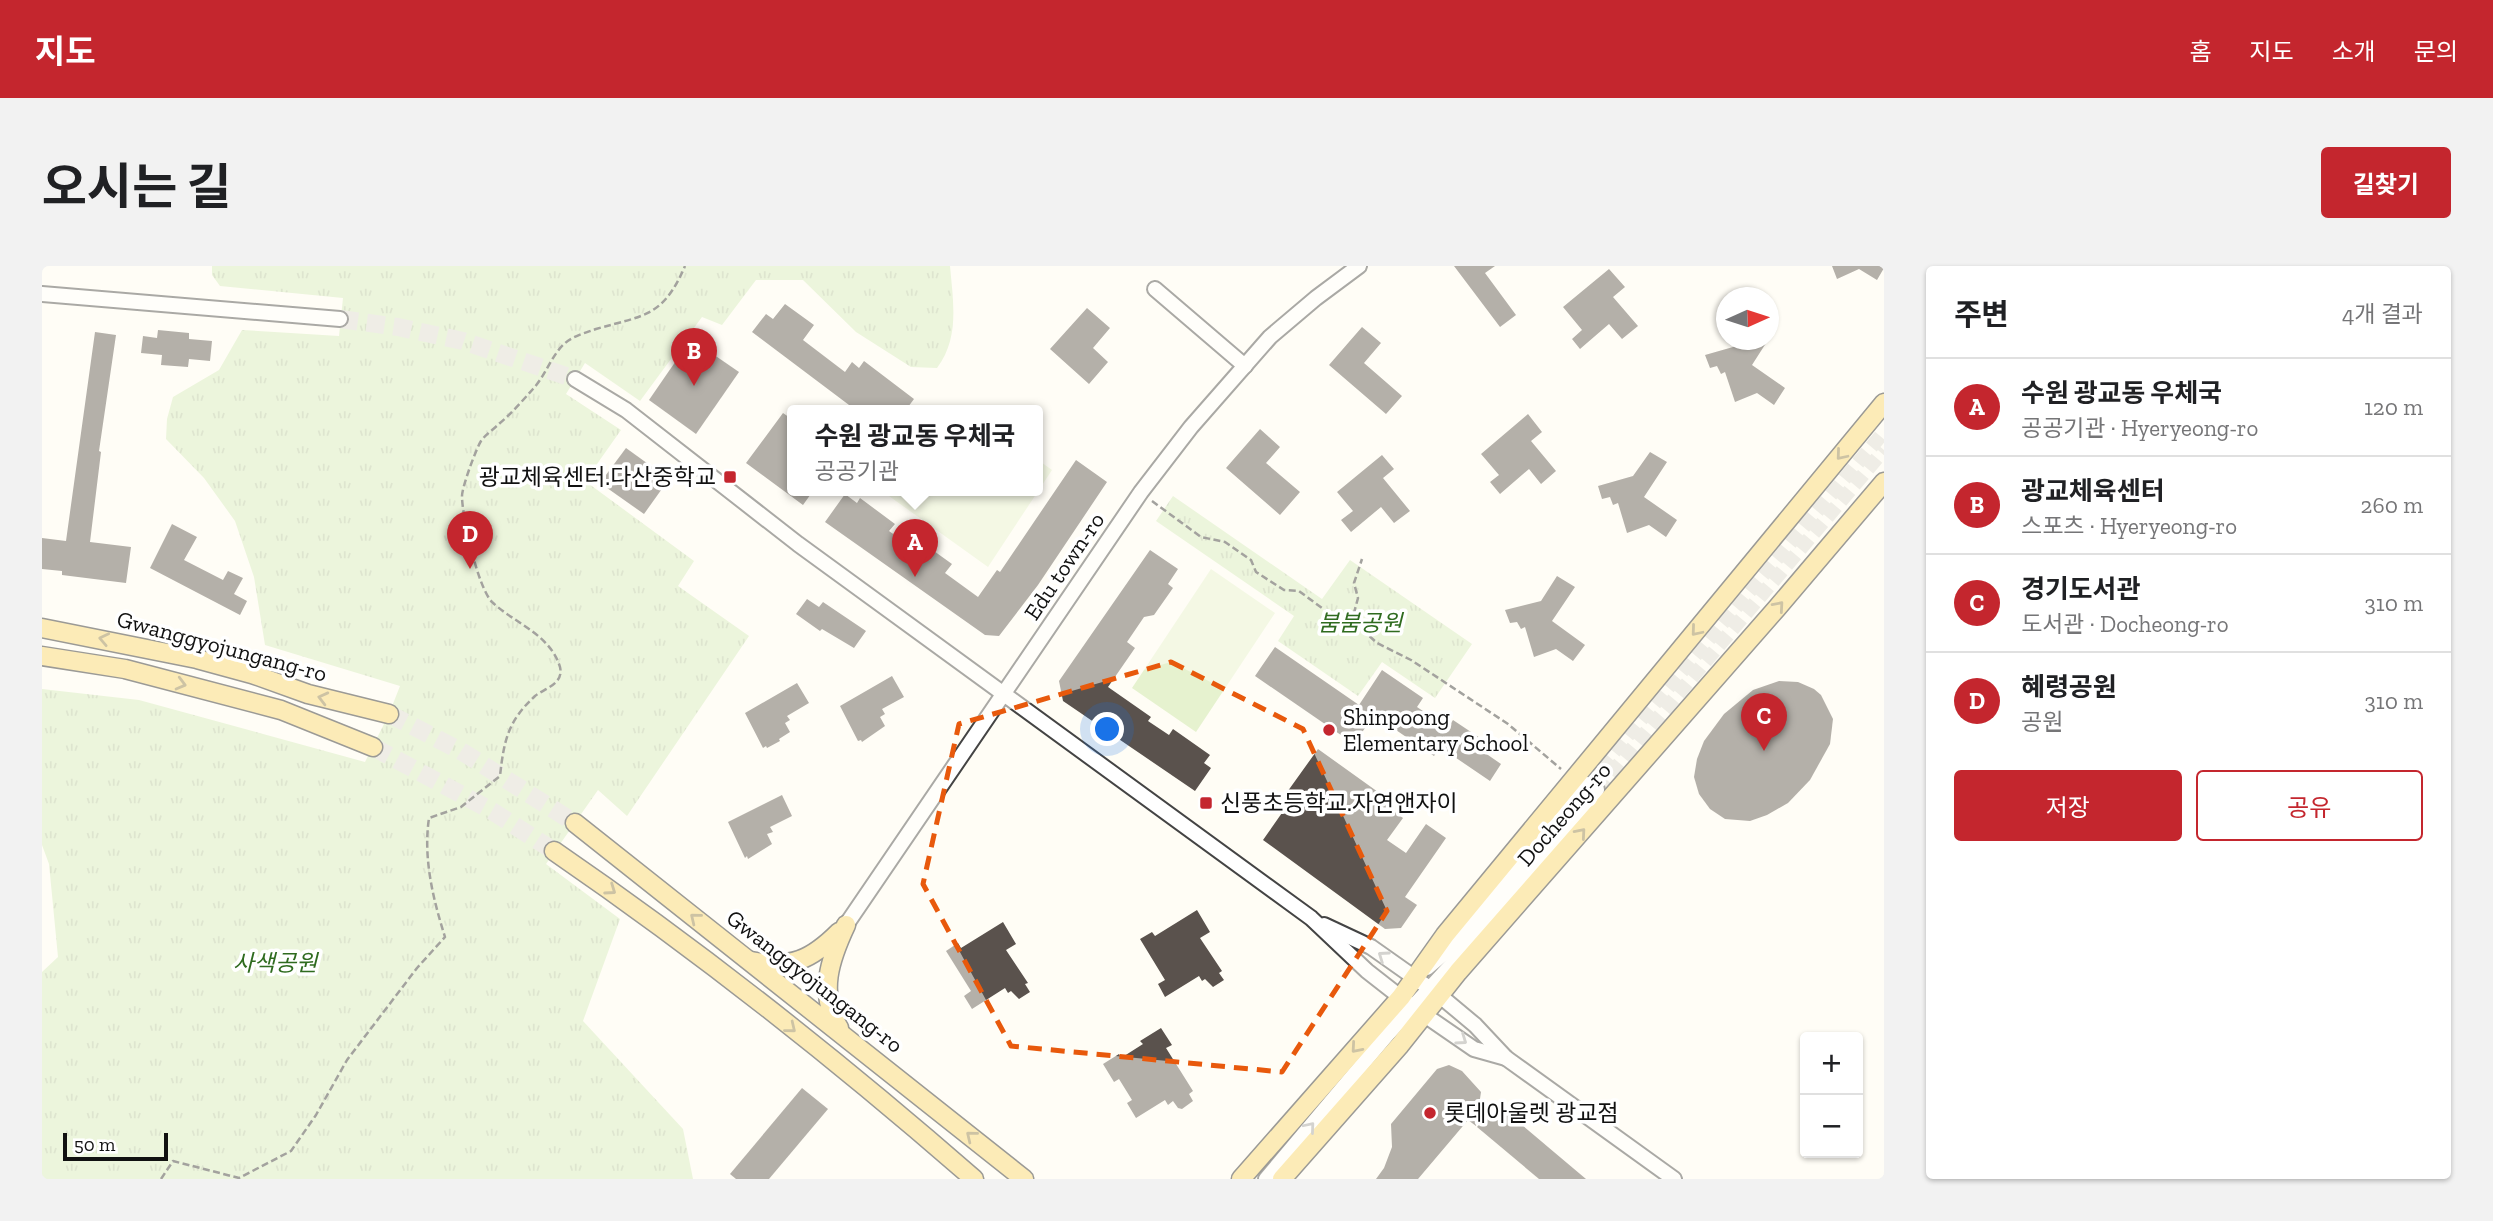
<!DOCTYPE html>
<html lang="ko">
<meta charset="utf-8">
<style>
:root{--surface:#fff;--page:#f2f2f2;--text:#202124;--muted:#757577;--line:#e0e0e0;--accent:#c4262e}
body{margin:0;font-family:"Zilla Slab","Noto Sans KR",serif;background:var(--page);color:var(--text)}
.controls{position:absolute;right:21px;bottom:21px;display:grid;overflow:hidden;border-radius:7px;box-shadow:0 2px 5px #0004}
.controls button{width:63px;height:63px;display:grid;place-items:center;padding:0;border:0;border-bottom:2px solid var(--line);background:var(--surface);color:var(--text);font:35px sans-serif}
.compass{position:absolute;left:1674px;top:21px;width:63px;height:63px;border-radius:50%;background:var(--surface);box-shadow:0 2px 5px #0004;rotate:87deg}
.scale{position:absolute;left:21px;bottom:18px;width:105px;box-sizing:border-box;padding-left:7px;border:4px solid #111;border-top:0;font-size:19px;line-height:24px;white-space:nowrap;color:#111;-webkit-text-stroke:5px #fff;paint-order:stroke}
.you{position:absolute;left:1066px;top:464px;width:24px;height:24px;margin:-18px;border:5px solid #fff;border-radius:50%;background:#1a73e8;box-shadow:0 0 0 10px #1a73e833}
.badge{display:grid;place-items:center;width:46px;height:46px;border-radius:50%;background:var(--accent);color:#fff;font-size:23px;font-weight:700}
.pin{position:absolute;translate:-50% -58px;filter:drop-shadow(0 2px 4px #0008)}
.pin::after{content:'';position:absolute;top:37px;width:24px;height:21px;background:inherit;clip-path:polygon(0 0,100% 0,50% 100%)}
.popup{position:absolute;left:745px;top:139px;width:256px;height:91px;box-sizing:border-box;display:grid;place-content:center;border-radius:7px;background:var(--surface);filter:drop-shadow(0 2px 5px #0005);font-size:23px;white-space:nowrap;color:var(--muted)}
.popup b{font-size:26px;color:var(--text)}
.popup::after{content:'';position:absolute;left:50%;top:100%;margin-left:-14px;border:14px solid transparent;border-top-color:var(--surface)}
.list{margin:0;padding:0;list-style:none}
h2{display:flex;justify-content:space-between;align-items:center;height:91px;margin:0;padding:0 28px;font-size:30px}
h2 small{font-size:23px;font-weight:400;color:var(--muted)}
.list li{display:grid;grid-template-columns:46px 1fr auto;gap:21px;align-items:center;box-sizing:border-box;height:98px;padding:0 28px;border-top:2px solid var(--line)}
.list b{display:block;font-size:26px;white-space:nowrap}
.list p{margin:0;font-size:23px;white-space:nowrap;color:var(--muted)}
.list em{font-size:23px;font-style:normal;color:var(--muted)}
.actions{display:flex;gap:14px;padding:21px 28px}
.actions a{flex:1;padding:16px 0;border:2px solid var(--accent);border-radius:7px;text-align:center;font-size:24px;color:var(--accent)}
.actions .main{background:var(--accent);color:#fff}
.map{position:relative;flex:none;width:1842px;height:913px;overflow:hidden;border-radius:7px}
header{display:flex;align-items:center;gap:42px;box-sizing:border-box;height:98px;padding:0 35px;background:var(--accent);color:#fff}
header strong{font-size:33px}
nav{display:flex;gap:38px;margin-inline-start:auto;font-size:24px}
.intro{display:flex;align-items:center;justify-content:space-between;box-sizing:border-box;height:168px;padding:0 42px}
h1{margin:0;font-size:49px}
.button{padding:18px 32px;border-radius:7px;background:var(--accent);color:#fff;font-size:24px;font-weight:700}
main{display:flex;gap:42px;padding:0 42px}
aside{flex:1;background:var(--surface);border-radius:7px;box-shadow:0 2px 5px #0004}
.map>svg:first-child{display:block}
.grass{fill:url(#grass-tufts)}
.pitch{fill:#e6f2cf}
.building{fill:#5a524d}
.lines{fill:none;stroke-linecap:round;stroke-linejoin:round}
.minor-tunnel{stroke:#dbdad3;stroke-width:14;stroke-dasharray:14 7;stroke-linecap:butt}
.major-tunnel{stroke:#dbdad3;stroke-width:18;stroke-dasharray:18 9;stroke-linecap:butt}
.minor-casing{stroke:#444;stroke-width:18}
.major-casing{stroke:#222;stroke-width:21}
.path{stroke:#333;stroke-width:2.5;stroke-dasharray:7 3.5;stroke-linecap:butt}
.minor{stroke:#fff;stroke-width:14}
.major{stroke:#f9d66b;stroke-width:18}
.oneway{stroke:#917d42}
.oneway2{stroke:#a0a0a0}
.marked{fill:none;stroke:#e8590c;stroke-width:5;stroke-dasharray:14 9;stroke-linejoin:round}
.poi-dot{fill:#c4262e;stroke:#fff;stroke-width:2.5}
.labels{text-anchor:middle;stroke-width:7;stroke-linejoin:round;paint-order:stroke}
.poi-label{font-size:23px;fill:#111;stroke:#fff;text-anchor:start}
.street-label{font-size:23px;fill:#111;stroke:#fff}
.park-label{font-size:23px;font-style:italic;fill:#2f6b1f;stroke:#fff}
</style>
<header>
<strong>지도</strong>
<nav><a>홈</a><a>지도</a><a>소개</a><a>문의</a></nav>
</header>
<div class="intro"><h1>오시는 길</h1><a class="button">길찾기</a></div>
<main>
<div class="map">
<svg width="1842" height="913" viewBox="0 0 1842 913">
<defs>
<pattern id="grass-tufts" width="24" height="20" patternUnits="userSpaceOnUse" patternTransform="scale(1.75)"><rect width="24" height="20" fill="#d5ebbd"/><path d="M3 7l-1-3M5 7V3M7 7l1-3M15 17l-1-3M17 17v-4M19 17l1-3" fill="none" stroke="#b6c8a1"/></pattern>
</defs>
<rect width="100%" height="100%" fill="#fffdf5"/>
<!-- grass -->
<g class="grass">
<path d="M170,0H908C911,35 918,72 895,102L869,101L814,66L761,14H714L680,59L660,51L598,135L543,97L524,128L579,164L543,215L652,295L636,320L707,370L585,550L556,524L504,598L578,653L541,755L641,863L651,913H0V706L16,691L7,598L0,579V423L97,434L323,496L347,448L358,420L223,379L212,311L193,255L162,212L124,173L125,153L131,131L177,104L200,64L297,70L301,32L178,20L170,9Z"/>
<path d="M1131,230L1280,333L1308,294L1430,378L1393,432L1340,396L1316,430L1236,375L1252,350L1114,255Z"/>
</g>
<!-- pitch -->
<g class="pitch">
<path d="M996,194L1010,204L946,301L840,225H996Z"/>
<path d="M1169,303L1233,347L1154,466L1090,422Z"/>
</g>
<!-- building -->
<g class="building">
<path d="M1412,0H1453L1443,7L1474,49L1458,61Z"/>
<path d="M1790,0H1842V2L1835,14L1817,3L1795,13Z"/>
<path d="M1567,3L1583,21L1571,31L1596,60L1580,73L1567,58L1538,83L1530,73L1540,64L1521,41Z"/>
<path d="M743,38L772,59L761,74L803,106L810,96L817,102L822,95L872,133L863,145H815L710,66L724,48L731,53Z"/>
<path d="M1045,42L1068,62L1051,82L1066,96L1047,118L1008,83Z"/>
<path d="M1320,61L1339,77L1322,97L1360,130L1344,148L1287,99Z"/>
<path d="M116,64L147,67V73L170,75L168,95L147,93L146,101L119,99L120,89L99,87L101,70L115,72Z"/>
<path d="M53,66L74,69L57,185L59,186L48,276L89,281L84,317L20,309V305L0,303V272L24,275Z"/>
<path d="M649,73L697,106L654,168L607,134Z"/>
<path d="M1702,74H1726L1710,99L1743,122L1732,139L1715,127L1693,136L1683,106L1679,108L1675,100L1668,102L1663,89L1698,79Z"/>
<path d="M741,147L751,154V225H771L761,239L704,197Z"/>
<path d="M1486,148L1500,166L1489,175L1514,205L1499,218L1487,203L1458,228L1448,216L1457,209L1439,188Z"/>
<path d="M1218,163L1238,181L1224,197L1258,226L1238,249L1184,202Z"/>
<path d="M584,182L627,213L602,248L558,217Z"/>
<path d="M1608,186L1625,196L1602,231L1635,254L1624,271L1607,259L1585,267L1576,237L1571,239L1568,231L1560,233L1556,220L1591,210Z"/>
<path d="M1340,189L1352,203L1341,212L1368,245L1352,257L1339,241L1309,266L1299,254L1311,245L1295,226Z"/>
<path d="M1034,194L1065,216L996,319L957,370L943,369L783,256L803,228L815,237L818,232L853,258L847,265L872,283L878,275L910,298L903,307L936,331L955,304L958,306Z"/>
<path d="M130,258L155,271L142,294L181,314L186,305L201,312L192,328L205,335L198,349L108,302Z"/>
<path d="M1108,284L1136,303L1126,318L1131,322L1112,349L1102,351L1085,376L1093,382L1066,421L1109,451L1106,455L1127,469L1131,463L1168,489L1162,497L1169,502L1153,525L1021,435L1017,415Z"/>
<path d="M1515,310L1533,321L1510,355L1543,379L1531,395L1514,383L1492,391L1483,361L1479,363L1475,356L1468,357L1463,344L1499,335Z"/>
<path d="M765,333L777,341L781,336L824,365L812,382L780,363L778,365L754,348Z"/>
<path d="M1233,381L1317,439L1340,404L1381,432L1375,441L1406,462L1411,454L1438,472L1433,480L1459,498L1448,515L1398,481L1392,490L1332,449L1312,478L1213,410Z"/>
<path d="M850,410L862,431L840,443L843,448L838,451L843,460L820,476L819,474L816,475L798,440Z"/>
<path d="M1737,415L1756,416L1772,423L1779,429L1791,453L1788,478L1768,514L1746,537L1725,549L1708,555L1683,553L1668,543L1657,528L1652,511L1655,493L1662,475L1682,448L1711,424Z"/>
<path d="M755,417L767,437L745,450L748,454L743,457L748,466L737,473L738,475L725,482L724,480L721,482L703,447Z"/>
<path d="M1276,483L1343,531L1339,536L1361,552L1345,574L1364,587L1384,558L1404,572L1363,631L1375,639L1359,662L1343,663L1221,574L1249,534L1243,529Z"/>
<path d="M740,529L750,550L728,561L731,566L725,568L730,578L706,593L705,590L703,592L686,556Z"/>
<path d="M1155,644L1168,666L1158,672L1180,705L1177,707L1182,714L1171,721L1163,713L1160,715L1157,710L1123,731L1116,718L1123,714L1098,673L1110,666L1113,670Z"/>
<path d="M961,656L974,678L964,684L986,717L983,718L988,726L977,733L969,725L966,727L963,722L930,743L922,730L929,725L904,685L916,677L919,682Z"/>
<path d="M1119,762L1130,779L1124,782L1151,825L1147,828L1151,835L1140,843L1136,842L1131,835L1126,839L1123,834L1094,852L1085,837L1090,834L1077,813L1072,816L1061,798L1077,788L1079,792L1101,778L1098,775Z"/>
<path d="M1407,799L1420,805L1439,826L1434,860L1426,854L1376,913H1334L1342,902L1350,881L1349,858L1395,803Z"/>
<path d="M760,822L786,843L727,913H694L688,908Z"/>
<path d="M1454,837L1544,913H1497L1435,861Z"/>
</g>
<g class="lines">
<!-- minor-tunnel -->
<g class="minor-tunnel">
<path d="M1545,518L1842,166"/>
<path d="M1555,524L1842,184"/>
</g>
<!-- major-tunnel -->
<g class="major-tunnel">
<path d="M298,53L356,61L421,75L533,113"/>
<path d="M347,448L419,485L533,557"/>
<path d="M331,481L450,545L512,585"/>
</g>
<!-- minor casing -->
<g class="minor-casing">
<g id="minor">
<path d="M1113,23L1203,100"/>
<path d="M0,28L298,53"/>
<path d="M533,113L584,144L756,278L1269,652L1325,705L1371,741L1432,783L1464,792"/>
<path d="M804,659L1099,226L1149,161L1228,71L1274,32L1317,0"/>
<path d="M1282,659L1329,681L1397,729L1433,759L1464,792L1632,913"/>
<path d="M1385,702L1412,679L1545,518"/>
<path d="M1224,913L1345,769L1422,685L1555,524"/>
</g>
</g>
<!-- major casing -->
<g class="major-casing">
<g id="major">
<path d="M0,362L155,393L210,408L266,428L347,448"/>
<path d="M0,390L83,403L239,444L331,481"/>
<path d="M533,557L982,913"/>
<path d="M512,585C659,686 798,796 932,913"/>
<path d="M709,695C749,703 769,694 797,666"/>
<path d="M797,762C776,727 788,693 804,659"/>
<path d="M1199,913L1359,731L1403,669L1842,137"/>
<path d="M1240,913L1358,779L1416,706L1735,342L1842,216"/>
</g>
</g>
<!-- path -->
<g class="path">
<path d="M1110,235L1159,271L1183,276L1209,294L1214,306L1242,324L1257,325L1288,348L1323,366L1335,377L1369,394L1466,458L1519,503"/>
<path d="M1309,358L1316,332L1312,317L1320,293"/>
<path d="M119,913L131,895L197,912L249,885L274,849L305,794L375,702L403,671C391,633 381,592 387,552L419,541L458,510C462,474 466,455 493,430C503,422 522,418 518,401C508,368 472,357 450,336C436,322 420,251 420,230C420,221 434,183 439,175C444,168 452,163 458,157C470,147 481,134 491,123C503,110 509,91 521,79C530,70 543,67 554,63C603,49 621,51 643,0"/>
</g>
<!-- minor -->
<use href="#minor" class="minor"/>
<!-- major -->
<use href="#major" class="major"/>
</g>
<!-- one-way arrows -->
<defs><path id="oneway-chevron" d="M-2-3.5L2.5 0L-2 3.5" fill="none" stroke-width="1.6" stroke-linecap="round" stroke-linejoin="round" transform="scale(1.75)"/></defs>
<g class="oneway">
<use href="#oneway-chevron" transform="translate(1799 189) rotate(130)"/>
<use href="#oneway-chevron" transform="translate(1737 340) rotate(-49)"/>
<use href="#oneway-chevron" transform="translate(1654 365) rotate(130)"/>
<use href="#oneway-chevron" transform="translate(62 373) rotate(-168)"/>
<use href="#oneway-chevron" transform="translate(139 418) rotate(15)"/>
<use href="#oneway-chevron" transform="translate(281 432) rotate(-166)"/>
<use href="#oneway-chevron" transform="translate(1539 567) rotate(-49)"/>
<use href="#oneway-chevron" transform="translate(569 624) rotate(35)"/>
<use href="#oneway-chevron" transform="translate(653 652) rotate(-141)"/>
<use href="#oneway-chevron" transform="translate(749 762) rotate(39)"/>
<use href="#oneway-chevron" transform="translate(1314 782) rotate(131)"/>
<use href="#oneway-chevron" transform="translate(929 870) rotate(-141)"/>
</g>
<g class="oneway2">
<use href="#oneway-chevron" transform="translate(1341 690) rotate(-145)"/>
<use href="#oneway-chevron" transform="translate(1420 774) rotate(35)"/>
<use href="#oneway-chevron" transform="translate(1268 861) rotate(-50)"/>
</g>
<!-- marked area -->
<path d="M0 0H1842V913H0ZM1129,396L1261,463L1345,645L1240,806L969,780L881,618L917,458Z" fill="#fffdf5" fill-opacity=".55" fill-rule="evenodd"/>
<path class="marked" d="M1129,396L1261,463L1345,645L1240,806L969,780L881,618L917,458Z"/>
<!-- markers -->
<g class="poi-dot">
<rect x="681" y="204" width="14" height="14" rx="3.5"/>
<circle cx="1287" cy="464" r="7"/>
<rect x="1157" y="530" width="14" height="14" rx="3.5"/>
<circle cx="1388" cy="847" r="7"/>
</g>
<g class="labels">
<!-- poi labels -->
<g class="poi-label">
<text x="674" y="219" text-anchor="end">광교체육센터.다산중학교</text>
<text x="1301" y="459">Shinpoong<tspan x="1301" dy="26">Elementary School</tspan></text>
<text x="1178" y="545">신풍초등학교.자연앤자이</text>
<text x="1402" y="855">롯데아울렛 광교점</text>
</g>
<!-- street labels -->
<g class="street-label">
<text transform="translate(1022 300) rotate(-56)" y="8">Edu town-ro</text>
<text transform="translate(180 380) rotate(15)" y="8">Gwanggyojungang-ro</text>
<text transform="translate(1522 548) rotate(-49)" y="8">Docheong-ro</text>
<text transform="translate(773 715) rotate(38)" y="8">Gwanggyojungang-ro</text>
</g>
<!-- park labels -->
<g class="park-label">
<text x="1318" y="365">붐붐공원</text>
<text x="233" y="705">사색공원</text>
</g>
</g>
</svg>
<div class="controls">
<button>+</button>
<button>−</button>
</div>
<svg class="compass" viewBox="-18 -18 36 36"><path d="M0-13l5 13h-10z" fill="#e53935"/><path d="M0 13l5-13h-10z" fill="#757577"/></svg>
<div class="scale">50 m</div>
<div class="you"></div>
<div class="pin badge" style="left:873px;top:311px">A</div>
<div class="popup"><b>수원 광교동 우체국</b>공공기관</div>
<div class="pin badge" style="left:652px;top:120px">B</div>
<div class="pin badge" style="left:1722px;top:485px">C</div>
<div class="pin badge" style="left:428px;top:303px">D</div>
</div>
<aside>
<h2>주변<small>4개 결과</small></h2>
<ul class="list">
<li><span class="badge">A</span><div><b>수원 광교동 우체국</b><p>공공기관 · Hyeryeong-ro</p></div><em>120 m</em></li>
<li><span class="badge">B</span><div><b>광교체육센터</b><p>스포츠 · Hyeryeong-ro</p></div><em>260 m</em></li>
<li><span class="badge">C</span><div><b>경기도서관</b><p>도서관 · Docheong-ro</p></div><em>310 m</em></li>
<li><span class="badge">D</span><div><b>혜령공원</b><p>공원</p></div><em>310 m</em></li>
</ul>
<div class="actions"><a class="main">저장</a><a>공유</a></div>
</aside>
</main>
